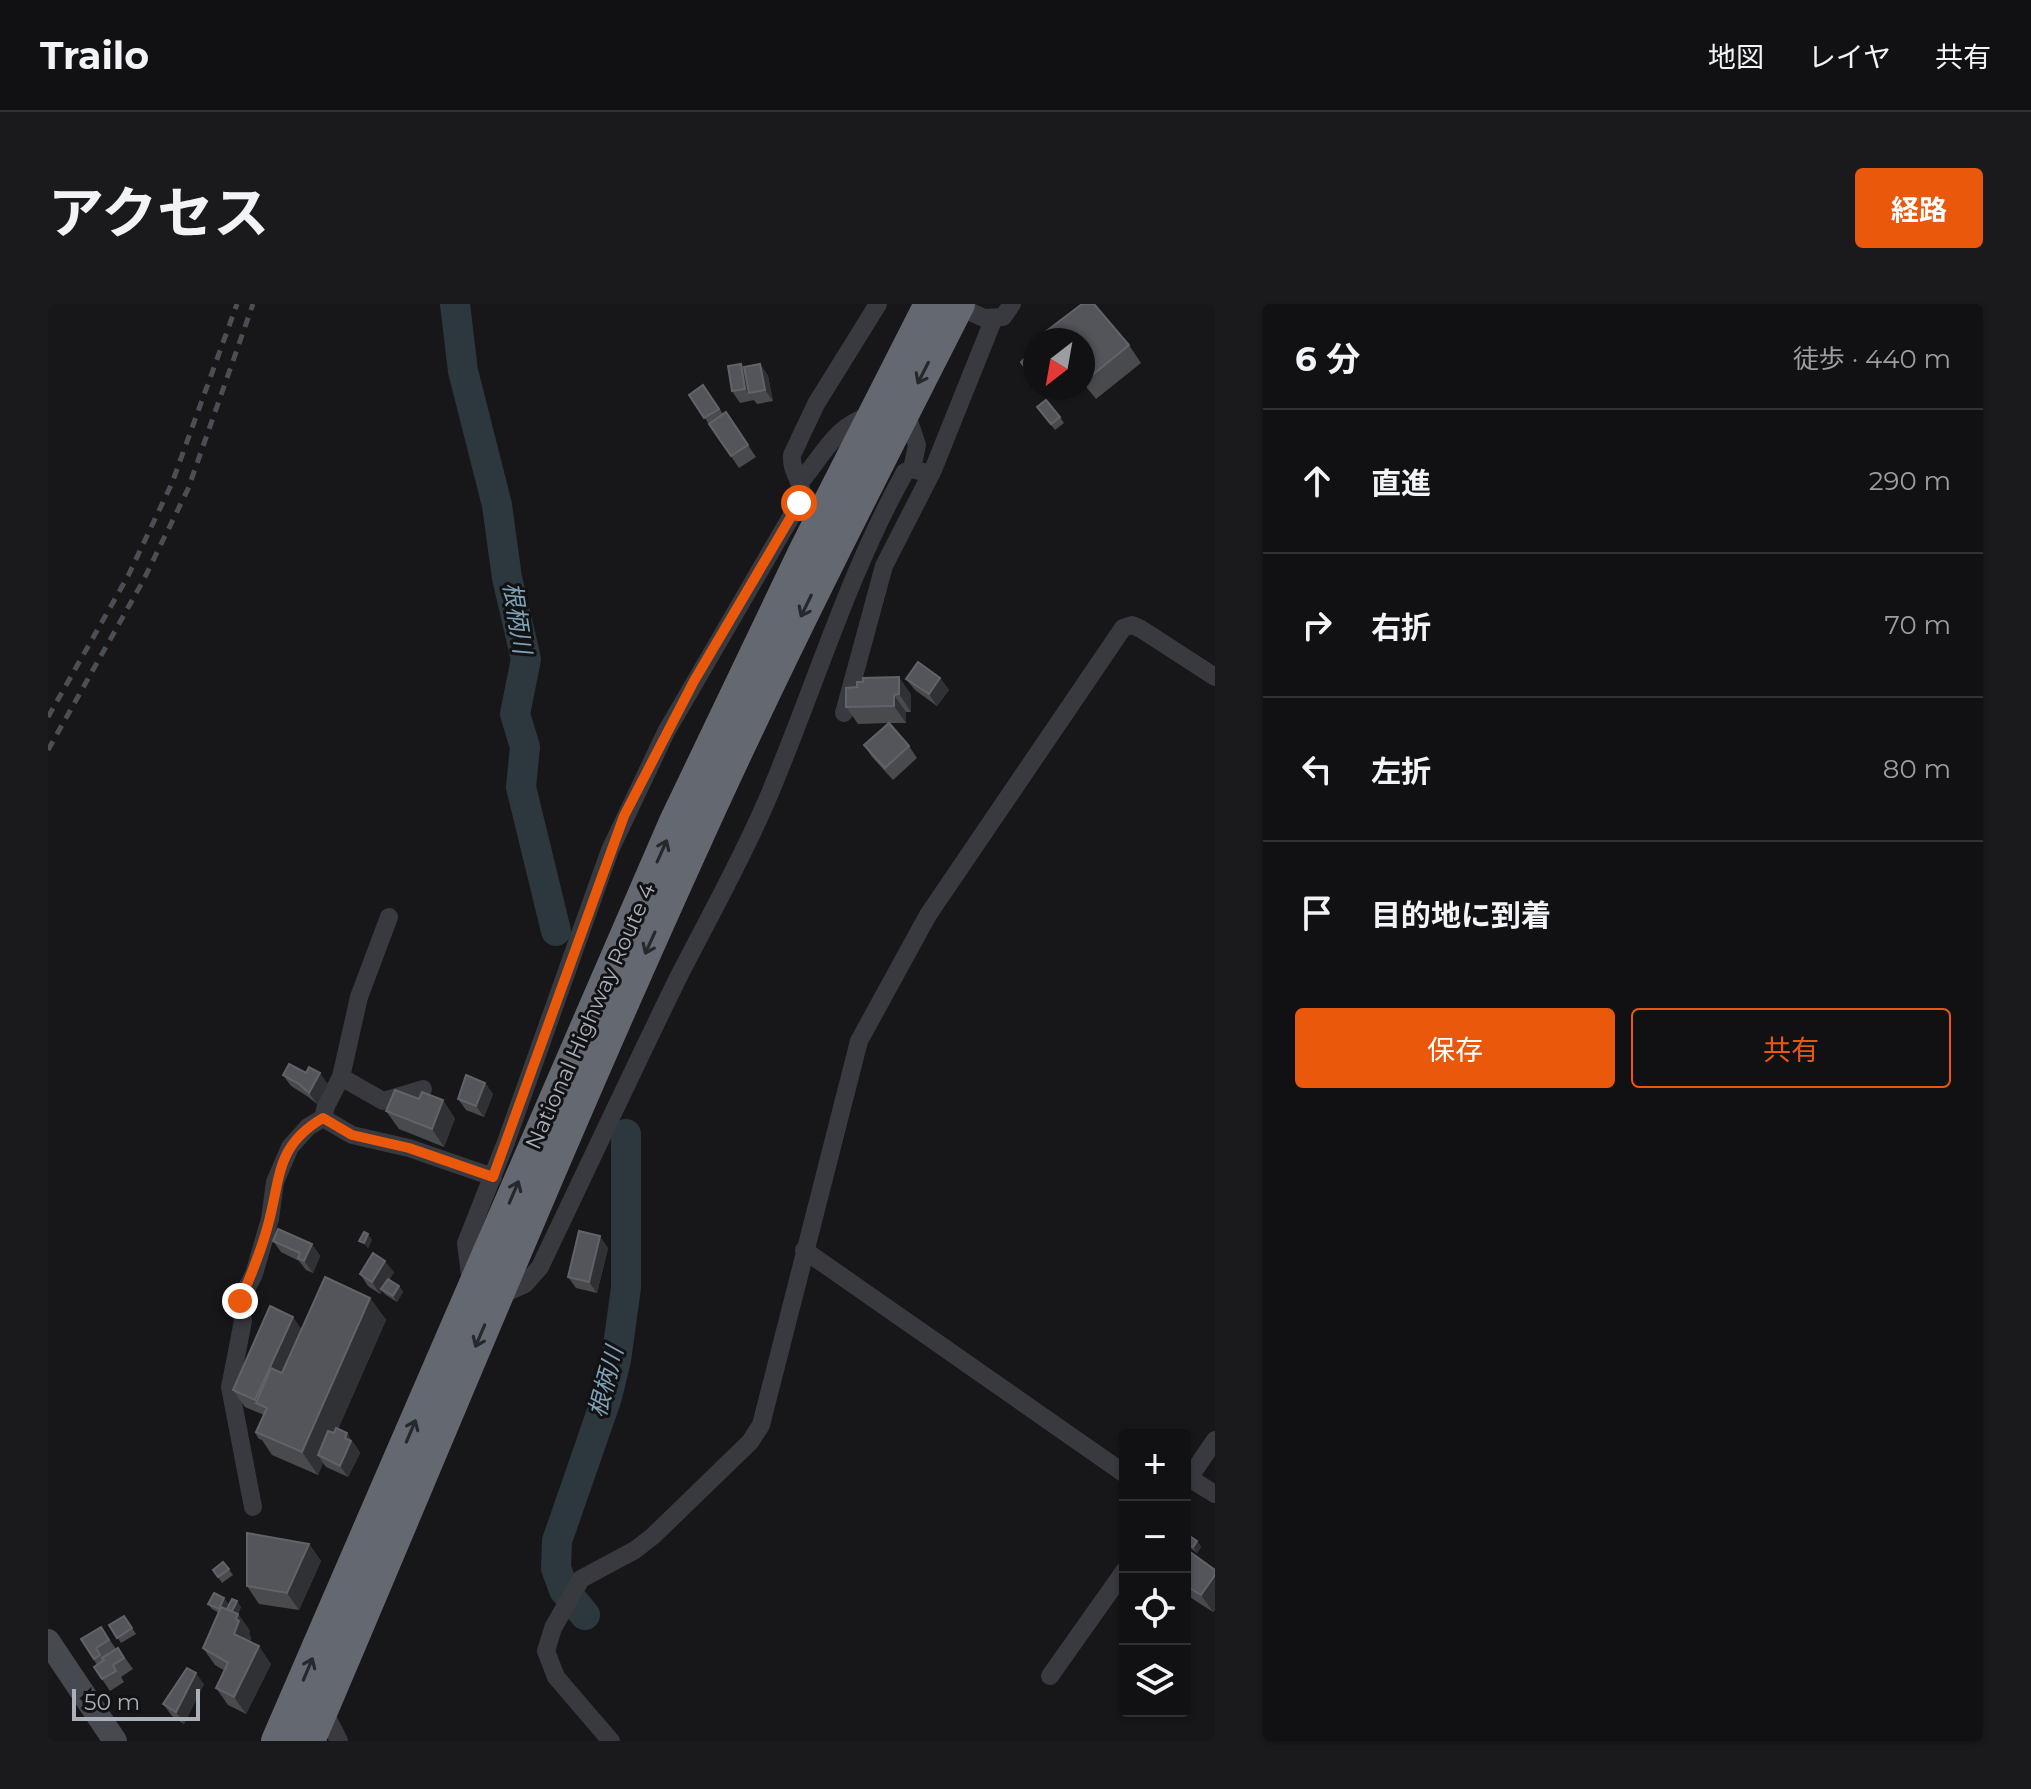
<!DOCTYPE html>
<html lang="ja">
<meta charset="utf-8">
<style>
:root{--surface:#111113;--page:#1a1a1c;--text:#f1f3f6;--muted:#9c9da0;--line:#303133;--accent:#ea580c}
body{margin:0;font-family:Montserrat,"Noto Sans JP",sans-serif;background:var(--page);color:var(--text)}
.controls{position:absolute;right:24px;bottom:24px;display:grid;overflow:hidden;border-radius:8px;box-shadow:0 2px 6px #0004}
.controls button{width:72px;height:72px;display:grid;place-items:center;padding:0;border:0;border-bottom:2px solid var(--line);background:var(--surface);color:var(--text);font:40px sans-serif}
.compass{position:absolute;left:975px;top:24px;width:72px;height:72px;border-radius:50%;background:var(--surface);box-shadow:0 2px 6px #0004;rotate:211deg}
.scale{position:absolute;left:24px;bottom:20px;width:128px;box-sizing:border-box;padding-left:8px;border:4px solid #a9b0ba;border-top:0;font-size:22px;line-height:28px;white-space:nowrap;color:#a9b0ba;-webkit-text-stroke:6px #121214;paint-order:stroke}
.stop{position:absolute;width:24px;height:24px;margin:-18px;border:6px solid #ea580c;border-radius:50%;background:#fff}
.stop.end{background:#ea580c;border-color:#fff;box-shadow:0 2px 8px #0008}
.list{margin:0;padding:0;list-style:none}
h2{display:flex;justify-content:space-between;align-items:center;height:104px;margin:0;padding:0 32px;font-size:34px}
h2 small{font-size:26px;font-weight:400;color:var(--muted)}
.list li{display:grid;grid-template-columns:52px 1fr auto;gap:24px;align-items:center;box-sizing:border-box;height:144px;padding:0 32px;border-top:2px solid var(--line)}
.list b{display:block;font-size:30px;white-space:nowrap}
.list em{font-size:26px;font-style:normal;color:var(--muted)}
.actions{display:flex;gap:16px;padding:24px 32px}
.actions a{flex:1;padding:18px 0;border:2px solid var(--accent);border-radius:8px;text-align:center;font-size:28px;color:var(--accent)}
.actions .main{background:var(--accent);color:#fff}
.icon{flex:none;width:44px;height:44px;fill:none;stroke:currentColor;stroke-width:2;stroke-linecap:round;stroke-linejoin:round}
.map{position:relative;flex:none;width:1167px;height:1437px;overflow:hidden;border-radius:8px}
header{display:flex;align-items:center;gap:48px;box-sizing:border-box;height:112px;padding:0 40px;background:var(--surface);border-bottom:2px solid var(--line)}
header strong{font-size:38px}
nav{display:flex;gap:44px;margin-inline-start:auto;font-size:28px}
.intro{display:flex;align-items:center;justify-content:space-between;box-sizing:border-box;height:192px;padding:0 48px}
h1{margin:0;font-size:56px}
.button{padding:20px 36px;border-radius:8px;background:var(--accent);color:#fff;font-size:28px;font-weight:700}
main{display:flex;gap:48px;padding:0 48px}
aside{flex:1;background:var(--surface);border-radius:8px;box-shadow:0 2px 6px #0004}
.map>svg:first-child{display:block}
.lines{fill:none;stroke-linecap:round;stroke-linejoin:round}
.river{stroke:#2c383e;stroke-width:30}
.street{stroke:#383a3f;stroke-width:18}
.secondary{stroke:#46494f;stroke-width:24}
.highway{stroke:#646870;stroke-width:32}
.rail{stroke:#4b4e54;stroke-width:5;stroke-dasharray:10 8;stroke-linecap:butt}
.wall{fill:#484a4e}
.shaded-wall{fill:#303134}
.building{fill:#53555a;stroke:#606369;stroke-width:2}
.oneway{stroke:#26282b}
.route{stroke:#ea580c;stroke-width:10}
.labels{text-anchor:middle;stroke-width:6;stroke-linejoin:round;paint-order:stroke}
.street-label{font-size:22px;fill:#a9b0ba;stroke:#121214}
.water-label{font-size:24px;font-style:italic;fill:#7fa1b6;stroke:#121214}
</style>
<header>
<strong>Trailo</strong>
<nav><a>地図</a><a>レイヤ</a><a>共有</a></nav>
</header>
<div class="intro"><h1>アクセス</h1><a class="button">経路</a></div>
<main>
<div class="map">
<svg width="1167" height="1437" viewBox="0 0 1167 1437">
<rect width="100%" height="100%" fill="#171719"/>
<g class="lines">
<!-- river -->
<g class="river">
<path d="M407,0L415,67L449,201L459,274L478,355L467,410L477,443L473,483L508,627"/>
<path d="M537,1311L516,1286L508,1264L509,1237L559,1093L568,1056L578,984V830"/>
</g>
<!-- street -->
<g class="street">
<path d="M910,2L936,14L955,13L964,0"/>
<path d="M857,105L869,141L864,165"/>
<path d="M753,177C777,149 786,122 824,111"/>
<path d="M796,409L836,262L885,166L946,14"/>
<path d="M293,773L335,797L375,785"/>
<path d="M275,814L304,831L361,844L445,873"/>
<path d="M756,946L1077,1170"/>
<path d="M423,979L418,939L458,838L562,546L618,428L751,199C759,179 742,170 744,151L768,100L830,0"/>
<path d="M449,993L477,980L492,963C538,867 583,770 630,674C660,615 693,557 719,496C766,386 799,272 857,168L864,165L883,170"/>
<path d="M1141,1174L1167,1190"/>
<path d="M1137,1180L1167,1136"/>
<path d="M205,1203L182,1083L195,1017L192,997L206,970L222,915L227,878L242,843L260,823L275,814L278,802L293,773L311,693L341,613"/>
<path d="M1002,1372L1077,1266"/>
<path d="M275,1405L291,1437"/>
<path d="M563,1437L508,1373L498,1347L505,1324L533,1275L587,1246L605,1232L702,1138L713,1121L811,737L880,611L1075,324L1084,321L1093,325L1167,373"/>
</g>
<!-- secondary -->
<path class="secondary" d="M0,1337L67,1437"/>
<!-- highway -->
<g class="highway">
<path d="M229,1437L626,520L757,246L882,0"/>
<path d="M261,1437C390,1136 513,832 649,534C731,353 821,177 911,0"/>
</g>
<!-- rail -->
<g class="rail">
<path d="M0,413L80,272L124,179L189,0"/>
<path d="M0,446L95,277L140,185L205,0"/>
</g>
</g>
<!-- wall -->
<g class="wall">
<path d="M996,29L1081,41L1093,59L1048,95L1035,79V36H1001Z"/>
<path d="M980,51L987,60V67L982,71L977,64Z"/>
<path d="M693,60L696,65L712,60L720,72L725,97L709,100L705,95L706,96L692,99L684,87Z"/>
<path d="M655,81L675,110L678,108L708,153L691,164L641,91Z"/>
<path d="M993,109L1012,113L1016,119L1007,126Z"/>
<path d="M892,374L901,386L889,402L867,386L858,375Z"/>
<path d="M798,384L863,390V408H858V419H841L861,442L869,454L845,476L824,453L816,441L841,419L810,420L798,403Z"/>
<path d="M258,769H272L280,781L269,800L259,792L243,782L235,771Z"/>
<path d="M437,779L445,790L436,813L418,806L410,795Z"/>
<path d="M338,807L407,814L396,843L351,825Z"/>
<path d="M225,937L264,940L272,952L265,969L258,966L251,957L233,948Z"/>
<path d="M560,944L549,989L528,984L520,973Z"/>
<path d="M346,968L341,976L351,982L355,988L349,998L338,991L334,987L332,990L320,982L312,970Z"/>
<path d="M322,994L338,1016L290,1125L307,1141L312,1149L300,1173L278,1163L275,1159L270,1171L224,1151L214,1136L211,1135L207,1129L216,1111L197,1103L185,1086L254,1026Z"/>
<path d="M1137,1229L1149,1237L1153,1243L1149,1249L1137,1240Z"/>
<path d="M261,1240L273,1257L251,1306L211,1300L199,1282Z"/>
<path d="M1137,1246L1167,1266V1306L1165,1308L1137,1290Z"/>
<path d="M175,1258L185,1271L174,1279L165,1266Z"/>
<path d="M160,1300H181L178,1305L193,1303L190,1310L202,1327L201,1330L203,1334L202,1338L223,1360L198,1410L180,1401L168,1384L177,1367L167,1361L155,1344L171,1309L164,1305Z"/>
<path d="M76,1312L88,1330L73,1339L61,1321Z"/>
<path d="M53,1323L68,1345L70,1344L85,1365L73,1373L76,1378L62,1387L46,1363L49,1361L33,1335Z"/>
<path d="M156,1380L136,1420L124,1412L115,1400Z"/>
</g>
<!-- shaded-wall -->
<g class="shaded-wall">
<path d="M693,60L701,71V89L706,96L697,85Z"/>
<path d="M712,60L720,72L725,97L717,86Z"/>
<path d="M851,373L863,390V408L851,390Z"/>
<path d="M892,374L901,386L889,402L881,390Z"/>
<path d="M846,391L858,408V419L846,402Z"/>
<path d="M272,769L280,781L269,800L261,789Z"/>
<path d="M437,779L445,790L436,813L428,802Z"/>
<path d="M395,796L407,814L396,843L384,825Z"/>
<path d="M320,930L324,936L320,945L316,939Z"/>
<path d="M552,932L560,944L549,989L541,978Z"/>
<path d="M264,940L272,952L265,969L256,957Z"/>
<path d="M337,957L346,968L332,990L324,978Z"/>
<path d="M351,982L355,988L349,998L345,992Z"/>
<path d="M322,994L338,1016L277,1155L270,1151L275,1159L270,1171L254,1148Z"/>
<path d="M245,1013L257,1030L219,1104L210,1100L207,1096Z"/>
<path d="M299,1129L312,1149L300,1173L292,1162L297,1134Z"/>
<path d="M1149,1237L1153,1243L1149,1249L1145,1243Z"/>
<path d="M261,1240L273,1257L251,1306L239,1289Z"/>
<path d="M1167,1271V1306L1165,1308L1153,1291Z"/>
<path d="M176,1294L181,1300L175,1311L171,1305Z"/>
<path d="M189,1297L193,1303L186,1318L182,1312Z"/>
<path d="M190,1310L202,1327L201,1330L203,1334L198,1347L186,1330L188,1315Z"/>
<path d="M211,1342L223,1360L198,1410L186,1393Z"/>
<path d="M148,1369L156,1380L136,1420L128,1408Z"/>
</g>
<!-- building -->
<g class="building">
<path d="M1034,0H1046L1081,41L1036,78L1035,76V36H1002L996,29Z"/>
<path d="M980,51L986,58L978,65L973,58Z"/>
<path d="M693,60L697,85L684,87L680,62Z"/>
<path d="M712,60L717,86L701,89L696,63Z"/>
<path d="M655,81L671,105L656,114L641,91Z"/>
<path d="M998,96L1012,113L1003,120L989,103Z"/>
<path d="M678,108L700,141L683,152L661,120Z"/>
<path d="M870,358L892,374L881,390L858,375Z"/>
<path d="M851,373V390L846,391V402L798,403V384L809,383V378H815V374Z"/>
<path d="M841,419L861,442L837,464L816,441Z"/>
<path d="M241,760L258,769L261,763L272,769L261,789L251,780L235,771Z"/>
<path d="M418,771L437,779L428,802L410,795Z"/>
<path d="M347,786L371,795L374,788L395,796L384,825L338,807Z"/>
<path d="M230,925L264,940L256,957L250,954L252,949L225,937Z"/>
<path d="M531,927L552,932L541,978L520,973Z"/>
<path d="M316,928L320,930L316,939L311,937Z"/>
<path d="M325,949L337,957L324,978L312,970Z"/>
<path d="M277,973L322,994L254,1148L208,1128L219,1104L208,1099L223,1064L234,1069Z"/>
<path d="M340,975L351,982L345,992L333,985Z"/>
<path d="M222,1002L245,1013L207,1096L185,1086Z"/>
<path d="M288,1124L299,1129L297,1134L303,1137L292,1162L270,1151L280,1127L286,1129Z"/>
<path d="M199,1229L261,1240L239,1289L199,1282Z"/>
<path d="M1137,1229L1149,1237L1145,1243L1137,1238Z"/>
<path d="M1138,1245L1167,1266V1271L1153,1291L1137,1281V1246Z"/>
<path d="M175,1258L181,1265L170,1273L165,1266Z"/>
<path d="M166,1289L176,1294L171,1305L160,1300Z"/>
<path d="M184,1295L189,1297L184,1307L179,1305Z"/>
<path d="M173,1303L190,1310L188,1315L191,1317L186,1330L211,1342L186,1393L168,1384L180,1359L155,1344Z"/>
<path d="M76,1312L84,1324L69,1334L61,1321Z"/>
<path d="M53,1323L61,1336L48,1344L52,1351L46,1355L33,1335Z"/>
<path d="M70,1344L76,1354L65,1361L68,1367L54,1375L46,1363L56,1356L54,1354Z"/>
<path d="M139,1364L148,1369L128,1408L115,1400Z"/>
</g>
<!-- one-way arrows -->
<defs><path id="oneway-shaft" d="M-6 0H5M1.5-3L5.5 0L1.5 3" fill="none" stroke-width="1.6" stroke-linecap="round" stroke-linejoin="round" transform="scale(2)"/></defs>
<g class="oneway">
<use href="#oneway-shaft" transform="translate(875 69) rotate(117)"/>
<use href="#oneway-shaft" transform="translate(758 302) rotate(116)"/>
<use href="#oneway-shaft" transform="translate(614 547) rotate(-66)"/>
<use href="#oneway-shaft" transform="translate(602 639) rotate(114)"/>
<use href="#oneway-shaft" transform="translate(466 888) rotate(-67)"/>
<use href="#oneway-shaft" transform="translate(432 1032) rotate(113)"/>
<use href="#oneway-shaft" transform="translate(363 1127) rotate(-67)"/>
<use href="#oneway-shaft" transform="translate(260 1365) rotate(-67)"/>
</g>
<g class="lines">
<!-- route -->
<path class="route" d="M192,997C203,971 213,948 220,921C233,874 227,842 275,814L304,831L361,844L445,873L576,512L646,377L751,199"/>
</g>
<g class="labels">
<!-- street labels -->
<g class="street-label">
<text transform="translate(542 712) rotate(-66)" y="8">National Highway Route 4</text>
</g>
<!-- water labels -->
<g class="water-label">
<text transform="translate(469 314) rotate(81)" y="8">根柄川</text>
<text transform="translate(558 1078) rotate(-75)" y="8">根柄川</text>
</g>
</g>
</svg>
<div class="controls">
<button>+</button>
<button>−</button>
<button><svg class="icon" aria-label="locate" viewBox="0 0 24 24"><circle cx="12" cy="12" r="6"/><path d="M12 2v4M12 18v4M2 12h4M18 12h4"/></svg></button>
<button><svg class="icon" aria-label="layers" viewBox="0 0 24 24"><path d="M12 4l9 5-9 5-9-5zM3 14l9 5 9-5"/></svg></button>
</div>
<svg class="compass" viewBox="-18 -18 36 36"><path d="M0-13l5 13h-10z" fill="#e53935"/><path d="M0 13l5-13h-10z" fill="#9c9da0"/></svg>
<div class="scale">50 m</div>
<div class="stop" style="left:751px;top:199px"></div>
<div class="stop end" style="left:192px;top:997px"></div>
</div>
<aside>
<h2>6 分<small>徒歩 · 440 m</small></h2>
<ul class="list">
<li><svg class="icon" aria-label="ahead" viewBox="0 0 24 24"><path d="M12 20V5M6 11l6-6 6 6"/></svg><div><b>直進</b></div><em>290 m</em></li>
<li><svg class="icon" aria-label="right" viewBox="0 0 24 24"><path d="M7 20v-9h11M14 6l5 5-5 5"/></svg><div><b>右折</b></div><em>70 m</em></li>
<li><svg class="icon" aria-label="left" viewBox="0 0 24 24"><path d="M17 20v-9H6M10 6l-5 5 5 5"/></svg><div><b>左折</b></div><em>80 m</em></li>
<li><svg class="icon" aria-label="arrive" viewBox="0 0 24 24"><path d="M6 21V4h12l-3 4 3 4H6"/></svg><div><b>目的地に到着</b></div></li>
</ul>
<div class="actions"><a class="main">保存</a><a>共有</a></div>
</aside>
</main>
